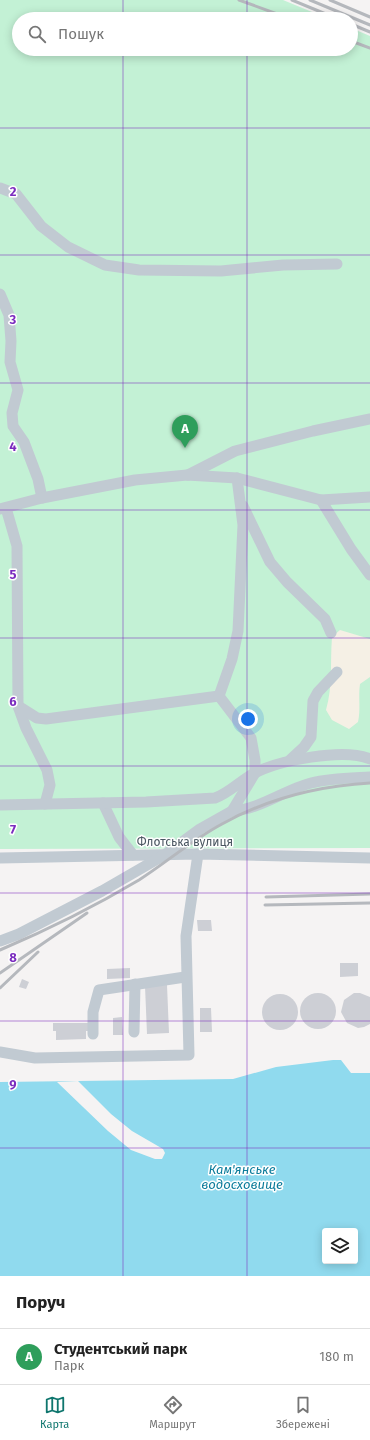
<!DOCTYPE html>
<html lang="uk">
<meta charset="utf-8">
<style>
:root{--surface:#fff;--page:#f6f6f6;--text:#222;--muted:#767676;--line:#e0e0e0;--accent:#0f766e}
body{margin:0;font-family:"Fira Sans",sans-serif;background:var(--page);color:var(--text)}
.controls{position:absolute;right:12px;bottom:12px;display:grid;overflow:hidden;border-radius:4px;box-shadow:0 2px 10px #0003}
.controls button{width:36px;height:36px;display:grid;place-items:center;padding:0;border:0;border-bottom:1px solid var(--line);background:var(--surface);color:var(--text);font:20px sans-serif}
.you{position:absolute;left:248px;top:719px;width:14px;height:14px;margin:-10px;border:3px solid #fff;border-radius:50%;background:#1a73e8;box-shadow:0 0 0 6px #1a73e833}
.badge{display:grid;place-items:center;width:26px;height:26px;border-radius:50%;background:var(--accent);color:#fff;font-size:13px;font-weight:700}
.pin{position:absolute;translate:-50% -33px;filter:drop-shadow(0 1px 2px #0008)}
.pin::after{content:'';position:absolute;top:21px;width:14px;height:12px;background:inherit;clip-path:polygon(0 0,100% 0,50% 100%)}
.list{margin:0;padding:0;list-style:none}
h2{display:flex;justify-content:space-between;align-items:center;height:52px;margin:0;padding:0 16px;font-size:17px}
h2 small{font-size:13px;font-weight:400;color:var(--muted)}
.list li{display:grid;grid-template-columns:26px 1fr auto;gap:12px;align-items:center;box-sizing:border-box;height:56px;padding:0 16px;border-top:1px solid var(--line)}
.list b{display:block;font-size:15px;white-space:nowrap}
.list p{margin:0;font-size:13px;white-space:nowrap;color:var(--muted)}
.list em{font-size:13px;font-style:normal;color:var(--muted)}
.icon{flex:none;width:22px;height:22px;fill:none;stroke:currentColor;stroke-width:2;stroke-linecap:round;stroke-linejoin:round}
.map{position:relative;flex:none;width:370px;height:1276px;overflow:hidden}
.search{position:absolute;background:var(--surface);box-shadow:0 2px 10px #0003;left:12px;right:12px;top:12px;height:44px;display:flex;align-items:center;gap:10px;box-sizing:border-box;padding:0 14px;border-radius:22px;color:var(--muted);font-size:15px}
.sheet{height:108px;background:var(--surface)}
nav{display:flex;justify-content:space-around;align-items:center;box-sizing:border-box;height:56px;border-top:1px solid var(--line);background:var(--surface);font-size:11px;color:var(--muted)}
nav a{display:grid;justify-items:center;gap:2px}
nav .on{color:var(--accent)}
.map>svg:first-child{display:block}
.green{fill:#c3f1d5}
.sand{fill:#f5f0e5}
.water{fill:#90daee;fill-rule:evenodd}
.pier{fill:#f5f3f3}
.building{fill:#cdcfd5}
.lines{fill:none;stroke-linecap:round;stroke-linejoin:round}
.minor{stroke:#c1cad2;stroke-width:11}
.rail{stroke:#b5b8bd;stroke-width:3}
.grid{fill:none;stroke:#7b2cbf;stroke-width:1;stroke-opacity:0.55}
.labels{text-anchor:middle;stroke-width:3;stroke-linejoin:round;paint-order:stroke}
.street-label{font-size:12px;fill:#4a5661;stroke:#fff}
.water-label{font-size:13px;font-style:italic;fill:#0c7c9b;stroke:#fff}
.grid-label{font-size:13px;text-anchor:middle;font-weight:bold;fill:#7b2cbf;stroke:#fff;stroke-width:3;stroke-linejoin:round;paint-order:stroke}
</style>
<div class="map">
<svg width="370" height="1276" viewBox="0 0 370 1276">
<rect width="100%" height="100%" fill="#f5f3f3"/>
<!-- green -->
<path class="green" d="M0,0H283L329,19H19V49H351V28L370,36V848L0,849Z"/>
<!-- sand -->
<path class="sand" d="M340,630L370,639V677L360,684C358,697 361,709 358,722L349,729L332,720L326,710C333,686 330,662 332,637Z"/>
<!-- water -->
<path class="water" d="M333,1060H341L351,1073H370V1276H0V1082L233,1079L276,1067ZM325,1231H355V1261H325Z"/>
<!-- pier -->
<path class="pier" d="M78,1081L111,1114L132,1131L163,1149L165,1153L162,1159H155L131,1150L108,1131L57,1082Z"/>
<!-- building -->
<g class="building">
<path d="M197,920H211L212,931H198Z"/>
<path d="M340,963H358V976L340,977Z"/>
<path d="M130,968V978L107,979V969Z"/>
<path d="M22,979L29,982L26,989L19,987Z"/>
<path d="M167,985L169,1033L147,1034L145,986Z"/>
<path d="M354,993H360L370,997V1024L364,1027L358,1028L347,1023L341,1012L344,1000Z"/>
<circle cx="318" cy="1011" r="18"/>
<circle cx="280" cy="1012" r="18"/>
<path d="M200,1008H211L212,1032H200Z"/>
<path d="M122,1017L123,1035H113V1018Z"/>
<path d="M53,1023H90V1031H86V1039L56,1040V1031H53Z"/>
</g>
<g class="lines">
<!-- minor -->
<g class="minor">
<path d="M0,188L16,194L41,226L68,247L105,265L139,270L221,271L283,265L337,264"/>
<path d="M0,294L9,315L11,341L10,362L18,390L12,413L13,426L24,442L38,479L42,498"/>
<path d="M188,475L235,451L313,431L370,419"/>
<path d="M321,500L351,549L370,575"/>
<path d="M243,506L270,562L287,582L325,619L331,633"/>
<path d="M6,508L17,546L18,706L26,728L47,770L50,785L45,804"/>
<path d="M0,509L42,498L135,480L187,475L237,478L321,500L370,497"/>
<path d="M18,706L37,718L46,719L219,696"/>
<path d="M290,760L304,747L311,737L313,701L318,692L337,672"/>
<path d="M103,803L119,837L133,855"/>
<path d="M0,805L146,802L215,798C229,793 240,781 253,774C278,760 344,748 370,759"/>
<path d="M232,811C261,809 284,790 311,783C330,778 351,778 370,777"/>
<path d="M0,858L198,854L370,858"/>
<path d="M0,941L19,934L102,891L166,854L200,829L232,811L255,773V760L251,738L219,696L232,659L238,631L243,525L237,478"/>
<path d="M134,1032L135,984"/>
<path d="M93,1034V1012L99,990L185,977"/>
<path d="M0,1052L35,1058L189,1055L186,936L198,854"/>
</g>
<!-- rail -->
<g class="rail">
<path d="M239,0L291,19"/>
<path d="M292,0L338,19"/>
<path d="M310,0L370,25"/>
<path d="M330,0L370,17"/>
<path d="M351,24L370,32"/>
<path d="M351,41L370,48"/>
<path d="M266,897L370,894"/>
<path d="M265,905L370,903"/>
<path d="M0,950C45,931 97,905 139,880C167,862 192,840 222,824C267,799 318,786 370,783"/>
<path d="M0,973L87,913"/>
<path d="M0,988L38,952"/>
</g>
</g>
<!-- grid -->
<path class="grid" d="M123,0V19M247,0V19M123,49V1276M247,49V1276M0,128H370M0,255H370M0,383H370M0,510H370M0,638H370M0,766H370M0,893H370M0,1021H370M0,1148H370"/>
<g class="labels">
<!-- street labels -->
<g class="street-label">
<text x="185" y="846">Флотська вулиця</text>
</g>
<!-- water labels -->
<g class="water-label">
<text x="242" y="1174">Кам'янське<tspan x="242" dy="15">водосховище</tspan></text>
</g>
</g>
<g class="grid-label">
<text x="13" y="196">2</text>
<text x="13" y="324">3</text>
<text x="13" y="451">4</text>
<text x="13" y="579">5</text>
<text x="13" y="706">6</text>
<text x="13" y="834">7</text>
<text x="13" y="962">8</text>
<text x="13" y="1089">9</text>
</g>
</svg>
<div class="controls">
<button><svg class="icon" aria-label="layers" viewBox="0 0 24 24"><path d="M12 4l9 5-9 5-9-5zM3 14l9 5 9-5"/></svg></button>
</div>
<div class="you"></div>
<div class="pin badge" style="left:185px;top:448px;background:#2e9e5b">A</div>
<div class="search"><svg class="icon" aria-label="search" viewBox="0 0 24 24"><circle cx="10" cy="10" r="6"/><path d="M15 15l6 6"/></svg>Пошук</div>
</div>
<section class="sheet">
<h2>Поруч<small></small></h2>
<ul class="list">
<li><span class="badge" style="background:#2e9e5b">A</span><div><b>Студентський парк</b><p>Парк</p></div><em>180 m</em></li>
</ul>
</section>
<nav>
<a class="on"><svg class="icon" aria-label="map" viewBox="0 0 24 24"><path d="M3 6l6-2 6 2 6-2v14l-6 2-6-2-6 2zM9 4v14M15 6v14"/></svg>Карта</a>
<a><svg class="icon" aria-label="directions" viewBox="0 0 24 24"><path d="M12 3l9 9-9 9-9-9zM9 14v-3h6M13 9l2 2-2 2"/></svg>Маршрут</a>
<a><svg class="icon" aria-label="saved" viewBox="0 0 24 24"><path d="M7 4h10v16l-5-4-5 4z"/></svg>Збережені</a>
</nav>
